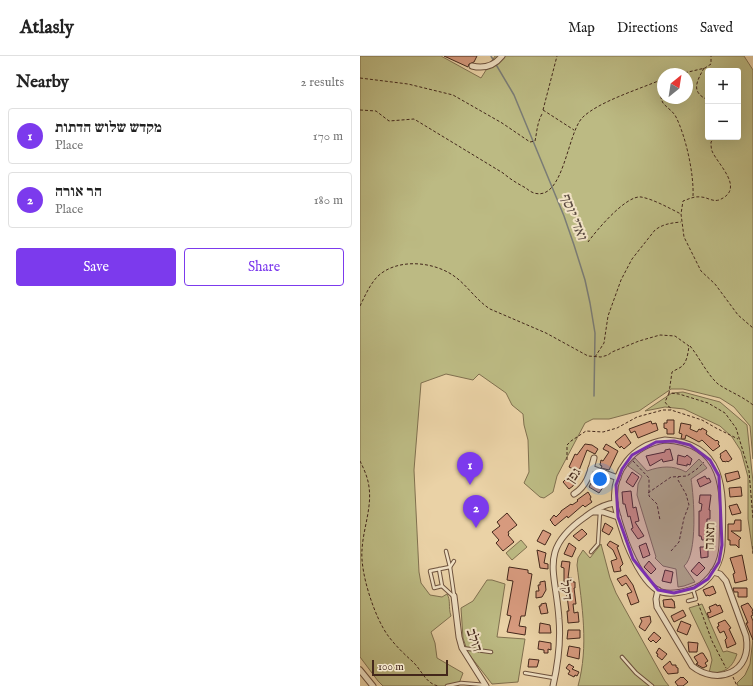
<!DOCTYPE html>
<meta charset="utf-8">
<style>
:root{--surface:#fff;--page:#f6f6f6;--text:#222;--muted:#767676;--line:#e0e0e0;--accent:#7c3aed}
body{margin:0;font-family:"IM FELL English","Frank Ruhl Libre",serif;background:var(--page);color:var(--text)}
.controls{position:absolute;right:12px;top:12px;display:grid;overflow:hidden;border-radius:4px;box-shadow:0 4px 16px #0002}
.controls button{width:36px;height:36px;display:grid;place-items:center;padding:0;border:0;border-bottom:1px solid var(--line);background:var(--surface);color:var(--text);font:20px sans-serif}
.compass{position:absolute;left:297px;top:12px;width:36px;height:36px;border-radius:50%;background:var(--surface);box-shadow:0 4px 16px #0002;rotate:30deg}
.scale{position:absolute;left:12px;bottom:10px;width:76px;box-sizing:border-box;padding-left:4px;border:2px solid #43271b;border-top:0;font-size:11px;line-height:14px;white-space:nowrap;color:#43271b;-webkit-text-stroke:3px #f1e2c5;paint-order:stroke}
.you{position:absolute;left:240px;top:423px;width:14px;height:14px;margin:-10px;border:3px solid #fff;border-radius:50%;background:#1a73e8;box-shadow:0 0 0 6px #1a73e833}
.badge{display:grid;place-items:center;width:26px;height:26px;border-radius:50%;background:var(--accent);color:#fff;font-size:13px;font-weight:700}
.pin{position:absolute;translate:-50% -33px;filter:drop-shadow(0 1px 2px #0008)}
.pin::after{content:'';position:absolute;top:21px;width:14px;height:12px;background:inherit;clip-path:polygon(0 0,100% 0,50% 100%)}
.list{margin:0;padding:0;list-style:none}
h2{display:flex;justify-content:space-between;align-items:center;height:52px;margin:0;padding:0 16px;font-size:17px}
h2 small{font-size:13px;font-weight:400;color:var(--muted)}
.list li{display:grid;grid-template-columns:26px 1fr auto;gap:12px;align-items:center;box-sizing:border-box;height:56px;margin:0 8px 8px;padding:0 8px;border:1px solid var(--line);border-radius:4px}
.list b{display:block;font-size:15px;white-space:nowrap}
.list p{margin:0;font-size:13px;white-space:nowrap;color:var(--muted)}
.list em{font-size:13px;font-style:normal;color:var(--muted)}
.actions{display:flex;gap:8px;padding:12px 16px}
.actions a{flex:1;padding:9px 0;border:1px solid var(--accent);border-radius:4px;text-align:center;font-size:14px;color:var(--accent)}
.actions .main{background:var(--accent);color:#fff}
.map{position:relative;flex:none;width:393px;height:630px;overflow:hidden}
header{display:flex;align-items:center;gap:24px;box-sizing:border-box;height:56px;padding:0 20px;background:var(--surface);border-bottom:1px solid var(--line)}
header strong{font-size:19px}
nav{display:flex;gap:22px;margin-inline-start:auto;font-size:14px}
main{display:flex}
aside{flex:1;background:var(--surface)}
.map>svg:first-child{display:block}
.green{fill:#bcba83;stroke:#80704f;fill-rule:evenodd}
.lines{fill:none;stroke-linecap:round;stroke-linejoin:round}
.stream{stroke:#7a7c76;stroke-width:1.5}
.building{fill:#d79a7e;stroke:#43271b}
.lane-casing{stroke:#6d523e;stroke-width:4.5}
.street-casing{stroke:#6d523e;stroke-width:7}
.path{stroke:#43271b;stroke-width:1;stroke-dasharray:3 2;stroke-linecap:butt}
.lane{stroke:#f1e2c5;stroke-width:2.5}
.street{stroke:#f1e2c5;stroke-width:5}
.marked{fill:#7b2cbf;fill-opacity:0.2;stroke:#7b2cbf;stroke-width:3;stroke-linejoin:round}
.labels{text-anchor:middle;stroke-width:4;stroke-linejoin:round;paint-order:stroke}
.street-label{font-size:14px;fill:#43271b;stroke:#f1e2c5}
.water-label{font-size:15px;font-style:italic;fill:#5a4a41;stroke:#f1e2c5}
</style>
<header>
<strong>Atlasly</strong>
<nav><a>Map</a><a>Directions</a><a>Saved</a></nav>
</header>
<main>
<aside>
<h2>Nearby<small>2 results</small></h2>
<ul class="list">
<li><span class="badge">1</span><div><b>מקדש שלוש הדתות</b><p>Place</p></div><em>170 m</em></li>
<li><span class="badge">2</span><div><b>הר אורה</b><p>Place</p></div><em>180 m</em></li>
</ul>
<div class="actions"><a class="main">Save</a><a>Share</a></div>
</aside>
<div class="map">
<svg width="393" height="630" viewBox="0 0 393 630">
<rect width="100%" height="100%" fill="#ead2a6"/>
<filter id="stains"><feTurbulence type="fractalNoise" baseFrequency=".005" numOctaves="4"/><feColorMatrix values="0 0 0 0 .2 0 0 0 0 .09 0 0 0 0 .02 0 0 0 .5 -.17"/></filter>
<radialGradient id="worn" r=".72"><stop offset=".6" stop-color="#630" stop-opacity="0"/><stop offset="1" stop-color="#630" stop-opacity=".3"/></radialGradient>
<!-- green -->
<g class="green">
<path d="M0,0H81L121,22L135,0H384L393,14V403L390,370L374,351L360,342L323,333H311L279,355L249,363H233L225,367L197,420L193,436L184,442L180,441L164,427L169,416L168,384L164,369L163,358L152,349L146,337L119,318L113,324L86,318L61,327L54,414L59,516L61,527L70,539L82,541L87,538C91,544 88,551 91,560L71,576L75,587L77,602L103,617L98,630H23L18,625L0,601ZM348,15H378V81H348ZM303,18H327V42H303Z"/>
<path d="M323,336L360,346L387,369L393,426V497L388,463V421L381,395L372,381L360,370L324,353L305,351L285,355L312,337Z"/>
<path d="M275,402L287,415C301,410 313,409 326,416L339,403L347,412L331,423C334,440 338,499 324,510L335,526L324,530L318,531L316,513L303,510L295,502L296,501L277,439L278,428L282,420L268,410Z"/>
<path d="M161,484L167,491L152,504L146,497Z"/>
<path d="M241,488L250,522L256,537L305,625L309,630H218C229,590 222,550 217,509L218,502L223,494L230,502Z"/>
<path d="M127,524H132L145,528L137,581L165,583L158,626L132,628L108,597L103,582L101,552L113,545Z"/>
<path d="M342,548L363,596L367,595L377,598C372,613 364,617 349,617L352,604L350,596L329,552Z"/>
<path d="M393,583V630H378L377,627L385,619L390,608Z"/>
</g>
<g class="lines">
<!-- stream -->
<path class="stream" d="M131,0L154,39L204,160L214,189L225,224L230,247L235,277L234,340"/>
</g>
<!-- building -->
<g class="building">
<path d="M84,0H117L114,6L109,8L108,11Z"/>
<path d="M307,364H314V378H307V373L304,372V367H307Z"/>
<path d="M291,365L292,368L296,367L298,374L278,382L275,375L271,377L269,373Z"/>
<path d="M321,367L331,369L330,373L337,376L339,373L341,374L342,372L347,375L346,378L356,385L357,384L359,386L358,388L360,390L353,395L342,384L339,386L326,379L325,383H321L322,378L319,377Z"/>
<path d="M265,378L271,387L264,393L261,390L260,392L255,386Z"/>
<path d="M225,388L232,389L238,393L235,398L227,394L213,430L209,433L203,426L207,422L208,423L213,413L209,411L215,398L217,399Z"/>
<path d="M246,388L258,395L249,414L241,412L242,410L240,409L241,404L243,405L249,396L243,393Z"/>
<path d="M310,393L313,404L303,406L302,403L290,410L286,400L305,396V394Z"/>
<path d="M366,394L372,403L368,406L367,405L365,406L364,405L363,406L360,401L361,400L360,398Z"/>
<path d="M318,399L325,401L327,399L332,403L330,409L327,408V410L317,408Z"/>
<path d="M378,415L380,422L367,426L365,418Z"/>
<path d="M272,416L279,421L273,431L266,426Z"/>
<path d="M345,420L347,423L349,422L351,426L340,431L337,424Z"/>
<path d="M235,426L244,430L239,437L229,431L231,427L234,428Z"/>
<path d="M381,431L382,440L370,441L369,432Z"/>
<path d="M271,435L273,452L276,451L279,465L275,466L284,480L278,483L271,473L273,472L270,460L268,461L265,448H263L262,436Z"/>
<path d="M228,436L231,441L230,443L232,446L225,451L223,449L208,462L207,460L195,470L192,467V466L190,464L194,459L196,461L201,456V455L211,448L212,449L218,445L217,444Z"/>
<path d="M340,439H351L349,454H350V463H347V473H351L350,484H342L341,480H339V455H341L342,448L339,447Z"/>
<path d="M377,448L381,457L372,459L369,450Z"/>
<path d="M147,457L157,469L148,476L149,478L148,479L154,486L143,495L136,487L139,484L132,476L140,470L137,466Z"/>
<path d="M375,464H381V475H371L381,482L379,484V492L376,489H370V484H368V468H374Z"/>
<path d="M245,467L253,472L249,479L242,475Z"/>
<path d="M222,473L227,478L219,485L213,480Z"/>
<path d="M183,474L191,478L185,489L177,485Z"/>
<path d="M250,485L259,490L257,491L263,508L260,511L261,515L254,516L251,505L257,503L253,494L247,489Z"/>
<path d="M209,487L216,492L212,501L204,498Z"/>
<path d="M286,487L290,499L283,502L279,490Z"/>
<path d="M340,491H348V501L341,502Z"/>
<path d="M177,494L186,497L184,507L188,508V513L180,512Z"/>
<path d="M382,499L387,524L375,527L373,518L375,517L370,502Z"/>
<path d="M202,505L210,506L208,522H212L213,526H215V532H214L216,548H213L214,557L218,556L219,566L208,567L207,555H209L206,533H204V512L201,511Z"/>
<path d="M289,505L296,513L291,518L284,511Z"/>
<path d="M339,506L345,512L337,520L331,515Z"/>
<path d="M149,511L168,514V517L172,518L165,560H161L159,570L166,571L165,579L147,576L151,560L147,559L153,525L147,524Z"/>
<path d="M305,514L313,516L311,527L302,525Z"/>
<path d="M266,519L273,529L279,546L271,549L267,538L272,536L266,527L262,530L257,523Z"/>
<path d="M185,525L186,534L182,541L176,542V535H179L178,529H180V526Z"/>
<path d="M353,530L356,537L349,540L348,539L346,540L343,534Z"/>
<path d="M373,532H387V541H378V536H374Z"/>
<path d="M312,543L313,545H314L315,552L304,551L303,544Z"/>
<path d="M186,547L188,557L181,558L179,550H181V548Z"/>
<path d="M388,547L393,554L392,555L393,559L391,560L393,565V584L386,567H388L381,550Z"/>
<path d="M356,548L357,550L360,549L363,556L349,562L347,557L351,556L349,551Z"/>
<path d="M323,554L326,560L314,566L311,560Z"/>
<path d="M290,560L291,566L285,575L279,571L282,565L280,562Z"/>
<path d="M365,564L371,572L369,573L376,588L367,592L365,584L367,582L364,575L360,577L357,571L359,570L358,567Z"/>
<path d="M321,565L331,569L327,579L317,575Z"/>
<path d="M180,567L190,569L191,577H179Z"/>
<path d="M208,574H220V582L207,583Z"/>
<path d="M294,576L301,582L296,587L293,584L291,586L288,583Z"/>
<path d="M179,585L191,587V594L188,593V597H184V594L178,593Z"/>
<path d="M328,586L338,587L337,596H329Z"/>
<path d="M209,590L220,592L219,603L207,600Z"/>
<path d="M299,592L307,598L302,604L297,600L298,598L296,597Z"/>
<path d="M341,597H343L348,605L345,607L347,610L343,612L336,608L338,607L334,601Z"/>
<path d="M169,603L179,604L177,611H168Z"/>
<path d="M310,605L312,609H316V611L318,612V617L308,618L303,611Z"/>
<path d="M209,608L214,611L212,613L219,616L217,620L215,619L214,621L208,618L210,615L206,612Z"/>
<path d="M321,621L322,622L323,621L328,626L323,630H318L315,626Z"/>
</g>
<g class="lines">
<!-- lane casing -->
<g class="lane-casing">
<g id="lane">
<path d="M86,495L90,511L94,539"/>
<path d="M231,496L238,488L240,456"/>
<path d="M79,513L82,530L74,532L70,515L90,511L94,505"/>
<path d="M82,530L93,540"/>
<path d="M328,545L336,543L333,533"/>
<path d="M102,592L131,596"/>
<path d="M262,601L276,617L292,630"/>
<path d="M165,617L194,622"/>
<path d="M87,630L101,627L125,629"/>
</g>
</g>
<!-- street casing -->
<g class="street-casing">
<g id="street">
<path d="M112,10C124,13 134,10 142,0"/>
<path d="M305,384C370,387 363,443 362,490C361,506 353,520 341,529C331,535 308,541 297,534C283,525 272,501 266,486C262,473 257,461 255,448C251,415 273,389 305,384Z"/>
<path d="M231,412L258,422"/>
<path d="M214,438C227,430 230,417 234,402"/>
<path d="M234,456H243L258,461"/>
<path d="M298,534L296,543L297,551L332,610C357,630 393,617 386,580L366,525L360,518L353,516"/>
<path d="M94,540L99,581L102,592L126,630"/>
<path d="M0,614L13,630"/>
<path d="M193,630C198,608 201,586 199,563C196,515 178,494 225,461C234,454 244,448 255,447"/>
</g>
</g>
<!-- path -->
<g class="path">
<path d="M344,12C337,25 330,36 348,44"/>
<path d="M320,18L345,12L351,8V0"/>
<path d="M0,22L48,28L93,39L142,67L170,86L175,85C177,76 177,67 182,58"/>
<path d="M299,25C300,32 300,42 303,47C307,52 313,55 316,61C326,81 334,118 333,140"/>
<path d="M0,54L16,55L29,65L54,63L143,117C150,123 158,128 166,132C168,134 171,136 174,137C204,146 207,76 223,61C240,45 280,33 303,23"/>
<path d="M183,54L197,0"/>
<path d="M183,54L214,74"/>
<path d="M355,81L351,86C351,89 351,92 352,95C358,109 386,133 359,144C352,146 347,141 341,141C334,140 329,143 323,145L321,158L324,181L341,215L355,228L378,259L393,272"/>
<path d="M228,186C236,175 266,139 281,141C293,143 309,152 321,158"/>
<path d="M0,250C5,240 9,230 17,221C36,202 73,205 94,220C107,229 116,244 130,253L186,277L228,300L241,301L248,299L252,296L279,285L300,279L315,280L329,290C328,297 327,307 321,311C318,313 315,314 312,316L309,337L319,338L348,347L365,357L376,372L389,415L393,463"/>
<path d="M330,290C340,302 346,317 358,328C368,335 382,340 393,349"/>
<path d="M235,301L244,287L248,260L261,224L272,203L295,174C303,168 311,167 321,166"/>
<path d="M309,337L305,346L308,350L311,352V354"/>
<path d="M207,404V389L211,385L226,375L243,376L257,372L277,361L303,354H311L342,364L356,372L378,383"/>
<path d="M0,405C4,413 8,422 9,431C12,452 3,473 2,494C0,517 15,563 29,581C36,590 44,598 52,605C62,614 65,627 78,630"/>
<path d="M273,405L289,422V440L297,448L300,464"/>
<path d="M288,437L311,421L327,420L337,413L344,406"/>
<path d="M393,490V500"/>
<path d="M311,495L319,486L324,462L329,449L326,438L318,424V421"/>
<path d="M338,547L352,585L366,612"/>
<path d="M373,621L377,630"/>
</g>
<!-- lane -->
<use href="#lane" class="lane"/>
<!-- street -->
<use href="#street" class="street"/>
</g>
<!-- marked area -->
<path class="marked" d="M314,385L330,389L350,404L359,420L362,489L359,506L348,523L334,532L314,537L298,534L273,503L258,461L256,429L262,413L272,399L296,386Z"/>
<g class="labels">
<!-- street labels -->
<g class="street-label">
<text transform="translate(213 419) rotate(-56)" y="5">גפן</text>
<text transform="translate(349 480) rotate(-88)" y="5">תאנה</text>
<text transform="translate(207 534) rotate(81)" y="5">דקל</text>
<text transform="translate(115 584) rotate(71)" y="5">דולב</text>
</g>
<!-- water labels -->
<g class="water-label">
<text transform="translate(214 160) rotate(68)" y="5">ואדי יוסף</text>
</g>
</g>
<rect width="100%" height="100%" filter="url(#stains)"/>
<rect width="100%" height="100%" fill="url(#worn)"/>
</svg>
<div class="controls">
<button>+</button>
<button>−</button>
</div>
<svg class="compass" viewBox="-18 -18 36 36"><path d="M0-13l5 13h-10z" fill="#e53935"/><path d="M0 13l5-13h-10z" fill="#767676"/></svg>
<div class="scale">100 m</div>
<div class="you"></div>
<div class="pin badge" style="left:110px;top:429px">1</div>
<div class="pin badge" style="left:116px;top:472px">2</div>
</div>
</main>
